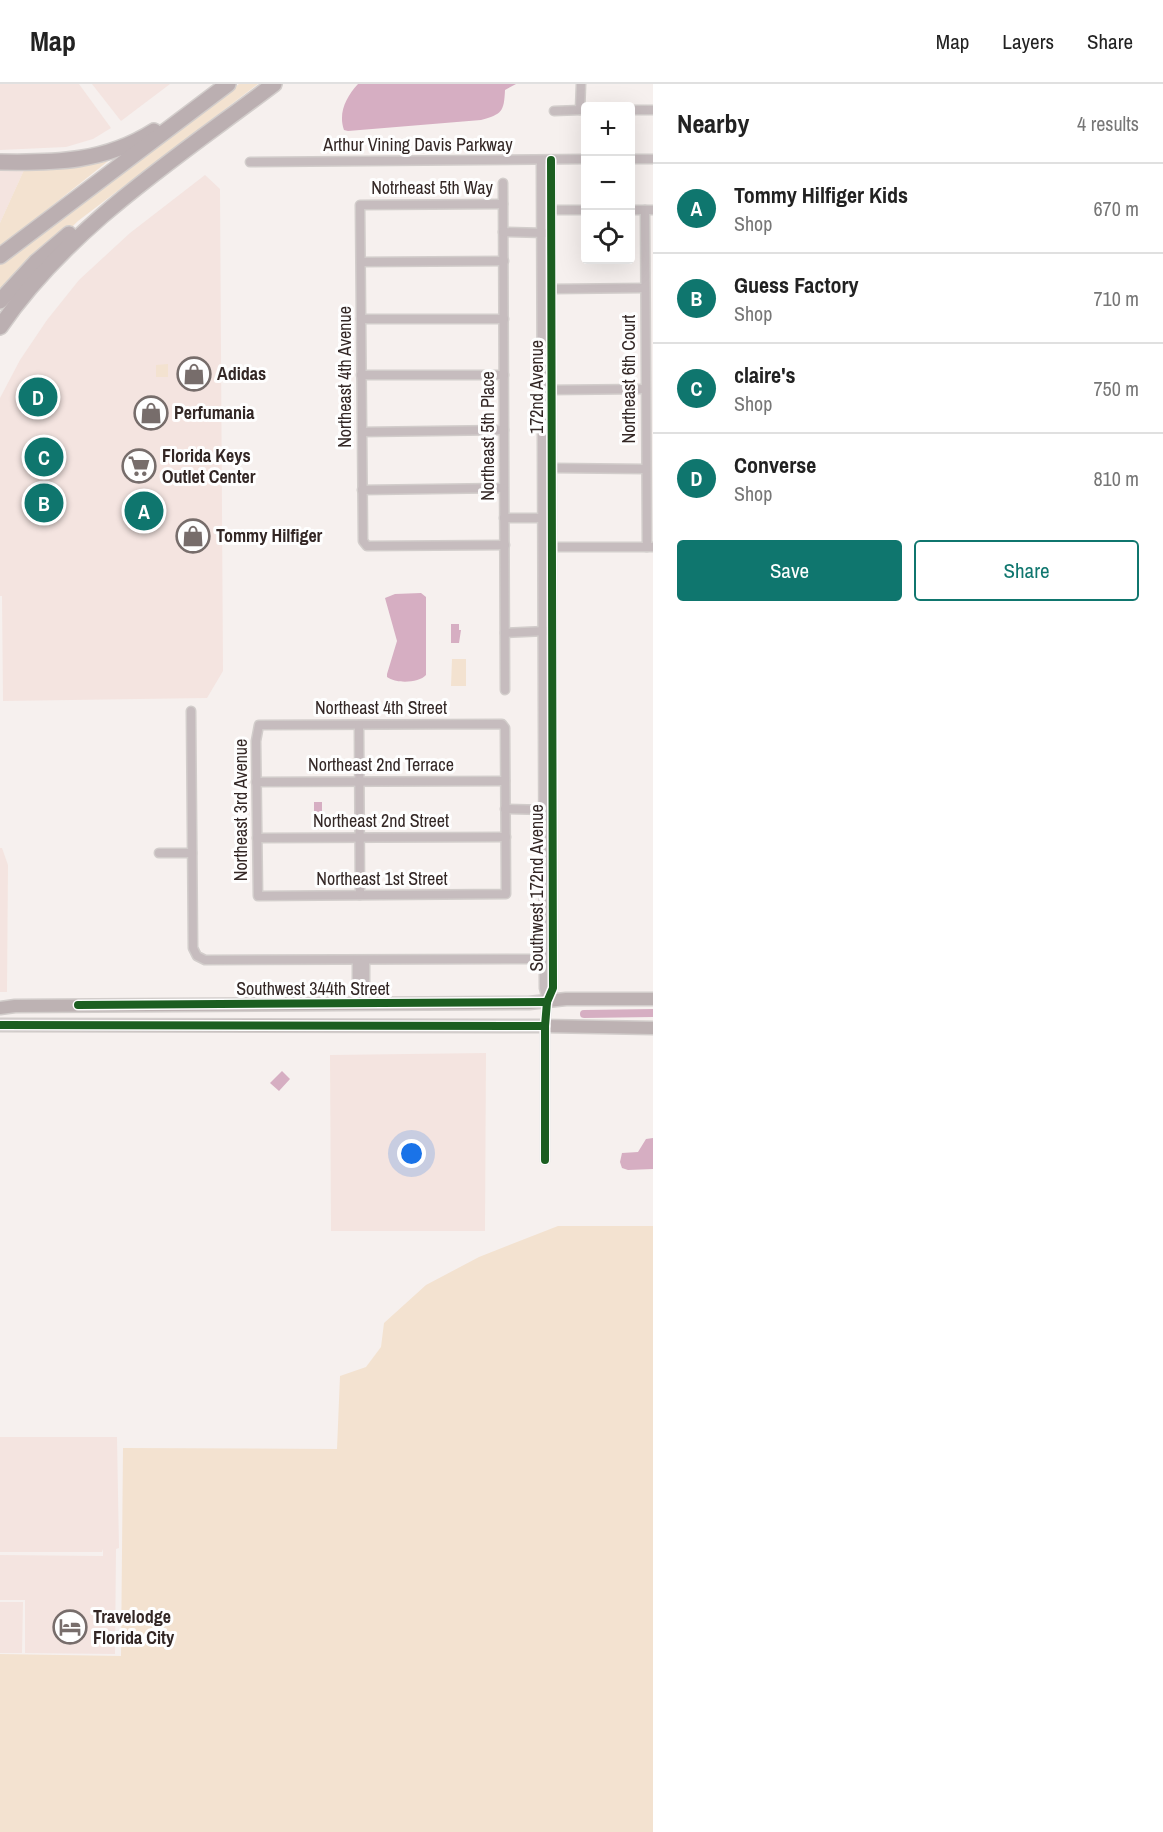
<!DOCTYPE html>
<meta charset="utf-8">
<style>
:root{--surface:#fff;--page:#f2f2f2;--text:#222;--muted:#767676;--line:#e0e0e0;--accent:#0f766e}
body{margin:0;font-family:"Archivo Narrow",sans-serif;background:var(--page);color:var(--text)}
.controls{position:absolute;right:18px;top:18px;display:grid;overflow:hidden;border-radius:6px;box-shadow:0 6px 24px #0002}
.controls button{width:54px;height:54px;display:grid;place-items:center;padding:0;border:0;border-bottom:2px solid var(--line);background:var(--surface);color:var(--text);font:30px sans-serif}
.you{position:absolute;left:412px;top:1070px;width:21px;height:21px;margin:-15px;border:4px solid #fff;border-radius:50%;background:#1a73e8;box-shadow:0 0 0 9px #1a73e833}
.badge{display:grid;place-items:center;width:39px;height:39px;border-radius:50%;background:var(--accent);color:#fff;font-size:20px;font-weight:700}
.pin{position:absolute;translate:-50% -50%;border:3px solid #fff;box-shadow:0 2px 6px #0006}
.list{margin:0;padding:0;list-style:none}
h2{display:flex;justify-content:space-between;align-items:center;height:78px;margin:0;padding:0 24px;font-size:26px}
h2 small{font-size:20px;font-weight:400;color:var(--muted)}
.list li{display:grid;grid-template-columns:39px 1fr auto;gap:18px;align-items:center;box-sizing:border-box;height:90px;padding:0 24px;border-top:2px solid var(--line)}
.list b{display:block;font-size:22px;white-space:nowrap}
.list p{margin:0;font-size:20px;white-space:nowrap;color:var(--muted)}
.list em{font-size:20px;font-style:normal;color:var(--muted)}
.actions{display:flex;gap:12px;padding:18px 24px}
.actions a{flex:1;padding:14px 0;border:2px solid var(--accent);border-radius:6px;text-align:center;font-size:21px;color:var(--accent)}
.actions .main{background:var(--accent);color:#fff}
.icon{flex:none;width:33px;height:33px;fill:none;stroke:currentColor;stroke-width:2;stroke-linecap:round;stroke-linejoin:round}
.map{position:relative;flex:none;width:653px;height:1748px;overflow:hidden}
header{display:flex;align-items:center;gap:36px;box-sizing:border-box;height:84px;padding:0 30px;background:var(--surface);border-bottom:2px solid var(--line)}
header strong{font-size:28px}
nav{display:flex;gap:33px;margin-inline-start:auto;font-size:21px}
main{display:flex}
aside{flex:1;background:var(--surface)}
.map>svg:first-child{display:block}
.built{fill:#f4e4e0}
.green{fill:#f3e2d0}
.water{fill:#d6aec2}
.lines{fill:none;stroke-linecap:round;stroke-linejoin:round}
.canal{stroke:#d6aec2;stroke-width:8}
.minor-casing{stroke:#d2cdcb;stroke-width:11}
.secondary-casing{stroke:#d2cdcb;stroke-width:15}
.motorway-casing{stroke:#d2cdcb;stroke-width:18}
.minor{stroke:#c6bcbe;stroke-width:8}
.secondary{stroke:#bdb2b3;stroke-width:12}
.motorway{stroke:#bbafb1;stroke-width:15}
.cycleway-casing{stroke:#fefefe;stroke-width:11}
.cycleway{stroke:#1b5e20;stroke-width:8}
.labels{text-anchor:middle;stroke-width:6;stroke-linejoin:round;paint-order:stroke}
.street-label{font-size:18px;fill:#332725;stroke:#fefefe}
.poi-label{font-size:18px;font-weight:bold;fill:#332725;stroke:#fefefe;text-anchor:start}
</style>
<header>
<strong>Map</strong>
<nav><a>Map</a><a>Layers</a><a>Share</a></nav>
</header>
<main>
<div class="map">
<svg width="653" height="1748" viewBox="0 0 653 1748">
<rect width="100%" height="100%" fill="#f6f0ee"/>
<!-- built -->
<g class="built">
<path d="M0,0H79L111,44L93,55L66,63L0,66Z"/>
<path d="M92,0H170L121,37Z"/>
<path d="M0,86H24L0,139Z"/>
<path d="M205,91L220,105L223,587L207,614L3,617L2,512H0V314L20,276L47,236L79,196L130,149Z"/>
<path d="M0,764H2L8,781L7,908H0Z"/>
<path d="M486,969L485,1147H331L330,971Z"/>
<path d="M0,1353H117L119,1464L116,1465L115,1570L25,1569V1516H0V1471L103,1472V1465L102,1468H0Z"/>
<path d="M0,1518H23L22,1569H0Z"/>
</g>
<!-- green -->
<g class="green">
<path d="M239,0H258L78,137L0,213V179Z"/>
<path d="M117,70L0,163V139L24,86L64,84Z"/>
<path d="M168,280V293H156V281Z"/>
<path d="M452,575H466V602H451Z"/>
<path d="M558,1142H653V1748H0V1570L121,1572L123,1364L337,1365L340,1292L366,1283L381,1263L384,1239L426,1201L479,1173Z"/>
</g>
<!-- water -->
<g class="water">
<path d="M358,0H516L505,6C504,28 502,30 481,36L348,47L344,46C338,29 346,13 358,0Z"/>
<path d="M421,509L426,513V591C419,599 396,600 387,593V590L397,557L385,514L395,510Z"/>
<path d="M451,540H459V546H461L459,559H451Z"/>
<rect x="314" y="718" width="8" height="17"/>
<path d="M282,987L290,995L279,1007L270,999Z"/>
<path d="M653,1054V1085L628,1086L622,1084L620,1078L622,1069L638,1068L646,1055Z"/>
</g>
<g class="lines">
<!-- canal -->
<path class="canal" d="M584,930L653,929"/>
<!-- minor casing -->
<g class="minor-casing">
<g id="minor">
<path d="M581,0L580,26H586"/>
<path d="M630,26H653"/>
<path d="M554,27L580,26"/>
<path d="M630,75H653"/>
<path d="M541,76L544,904L547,916"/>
<path d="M250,78L586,75"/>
<path d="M503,99L505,606"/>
<path d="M503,120L360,121L363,457L367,462L505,461"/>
<path d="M551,126H586"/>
<path d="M630,126H653"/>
<path d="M645,126L647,463"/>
<path d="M503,148L545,149"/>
<path d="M361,178L504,177"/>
<path d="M552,205L645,204"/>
<path d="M361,235H504"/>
<path d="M361,291H504"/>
<path d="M548,306L645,305"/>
<path d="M362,348L504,346"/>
<path d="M552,384L646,385"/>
<path d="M362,406L503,404"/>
<path d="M504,434H542"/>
<path d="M553,463H653"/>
<path d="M505,549L546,547"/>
<path d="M191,627L193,864L197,872L205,876L531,875L544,877"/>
<path d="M502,640L505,644L506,810L258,812L256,657L259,641Z"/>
<path d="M359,641L360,811"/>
<path d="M256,698L505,697"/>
<path d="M505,725L547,726"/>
<path d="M257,754L506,753"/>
<path d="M159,769H192"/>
<path d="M357,876V920"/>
<path d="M365,920V876"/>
<path d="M545,1076V942L547,918L553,904L551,76"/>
</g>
</g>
<!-- secondary casing -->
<g class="secondary-casing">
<g id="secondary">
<path d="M0,924L15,922L529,919L566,915H653"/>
<path d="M0,941L545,942L653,944"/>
</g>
</g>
<!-- motorway casing -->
<g class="motorway-casing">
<g id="motorway">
<path d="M0,78C56,79 105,78 154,47"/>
<path d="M0,172L228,0"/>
<path d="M0,217L36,178L69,150"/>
<path d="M0,243C68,143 179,72 274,0"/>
</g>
</g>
<!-- minor -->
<use href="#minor" class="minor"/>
<!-- secondary -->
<use href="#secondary" class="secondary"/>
<!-- motorway -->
<use href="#motorway" class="motorway"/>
<!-- cycleway casing -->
<g class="cycleway-casing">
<g id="cycleway">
<path d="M78,921L547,918"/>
<path d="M0,941L545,942"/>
<path d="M545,1076V942L547,918L553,904L551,76"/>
</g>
</g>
<!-- cycleway -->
<use href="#cycleway" class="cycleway"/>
</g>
<!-- icons -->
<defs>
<g id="shop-ring" transform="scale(1.725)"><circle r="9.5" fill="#fefefe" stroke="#776d6b" stroke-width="1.5"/><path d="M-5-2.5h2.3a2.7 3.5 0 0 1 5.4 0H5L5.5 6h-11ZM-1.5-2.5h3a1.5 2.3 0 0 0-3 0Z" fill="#776d6b"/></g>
<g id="supermarket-ring" transform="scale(1.725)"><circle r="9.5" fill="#fefefe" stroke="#776d6b" stroke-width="1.5"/><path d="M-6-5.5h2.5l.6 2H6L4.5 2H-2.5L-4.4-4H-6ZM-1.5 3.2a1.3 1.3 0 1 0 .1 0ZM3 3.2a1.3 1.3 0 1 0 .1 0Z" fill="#776d6b"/></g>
<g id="hotel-ring" transform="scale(1.725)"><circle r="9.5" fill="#fefefe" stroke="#776d6b" stroke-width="1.5"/><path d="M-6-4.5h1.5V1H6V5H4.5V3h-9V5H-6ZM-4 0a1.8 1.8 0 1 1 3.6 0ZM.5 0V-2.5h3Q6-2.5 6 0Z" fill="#776d6b"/></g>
</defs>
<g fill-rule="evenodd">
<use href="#shop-ring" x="194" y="290"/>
<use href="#shop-ring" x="151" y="329"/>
<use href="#supermarket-ring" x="139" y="382"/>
<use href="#shop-ring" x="193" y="452"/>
<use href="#hotel-ring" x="70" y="1543"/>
</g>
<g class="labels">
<!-- street labels -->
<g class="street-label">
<text x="418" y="67">Arthur Vining Davis Parkway</text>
<text x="432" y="110">Notrheast 5th Way</text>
<text transform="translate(345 293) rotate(-90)" y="6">Northeast 4th Avenue</text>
<text transform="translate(629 295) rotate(-90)" y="6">Northeast 6th Court</text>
<text transform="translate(537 303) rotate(-90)" y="6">172nd Avenue</text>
<text transform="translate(488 352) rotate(-90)" y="6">Northeast 5th Place</text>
<text x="381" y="630">Northeast 4th Street</text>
<text x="381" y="687">Northeast 2nd Terrace</text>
<text transform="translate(241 726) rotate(-90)" y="6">Northeast 3rd Avenue</text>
<text x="381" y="743">Northeast 2nd Street</text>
<text x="382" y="801">Northeast 1st Street</text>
<text transform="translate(537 804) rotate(-90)" y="6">Southwest 172nd Avenue</text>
<text x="313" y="911">Southwest 344th Street</text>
</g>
<!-- poi labels -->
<g class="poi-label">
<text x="217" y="296">Adidas</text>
<text x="174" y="335">Perfumania</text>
<text x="162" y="378">Florida Keys<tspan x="162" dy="21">Outlet Center</tspan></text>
<text x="216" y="458">Tommy Hilfiger</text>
<text x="93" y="1539">Travelodge<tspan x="93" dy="21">Florida City</tspan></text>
</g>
</g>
</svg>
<div class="controls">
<button>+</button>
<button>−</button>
<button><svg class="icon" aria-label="locate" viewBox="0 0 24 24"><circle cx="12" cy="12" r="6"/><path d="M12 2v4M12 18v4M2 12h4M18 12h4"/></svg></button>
</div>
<div class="you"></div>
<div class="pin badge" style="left:144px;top:427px">A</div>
<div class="pin badge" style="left:44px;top:419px">B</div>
<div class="pin badge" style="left:44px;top:373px">C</div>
<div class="pin badge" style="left:38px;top:313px">D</div>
</div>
<aside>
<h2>Nearby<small>4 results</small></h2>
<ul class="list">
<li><span class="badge">A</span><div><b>Tommy Hilfiger Kids</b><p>Shop</p></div><em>670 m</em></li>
<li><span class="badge">B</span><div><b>Guess Factory</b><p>Shop</p></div><em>710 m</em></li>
<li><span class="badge">C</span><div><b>claire's</b><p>Shop</p></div><em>750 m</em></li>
<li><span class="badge">D</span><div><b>Converse</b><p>Shop</p></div><em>810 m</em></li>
</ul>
<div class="actions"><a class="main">Save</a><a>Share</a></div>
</aside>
</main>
